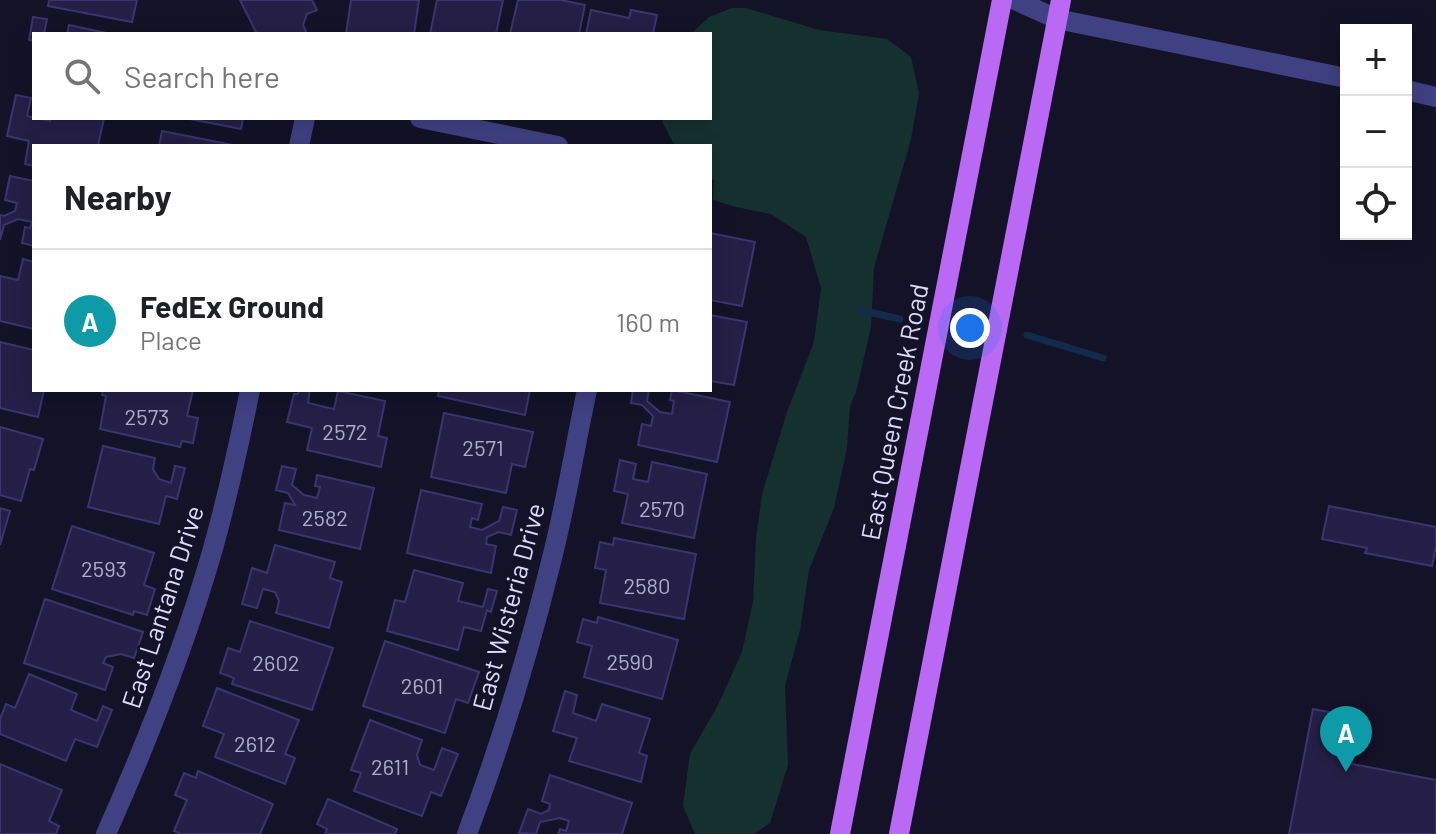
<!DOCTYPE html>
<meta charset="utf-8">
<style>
:root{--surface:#fff;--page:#f2f2f2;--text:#202124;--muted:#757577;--line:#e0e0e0;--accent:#1b797f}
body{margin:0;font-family:Barlow,sans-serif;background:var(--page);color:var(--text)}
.controls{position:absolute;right:24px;top:24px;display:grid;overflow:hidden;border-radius:0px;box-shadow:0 4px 20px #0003}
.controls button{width:72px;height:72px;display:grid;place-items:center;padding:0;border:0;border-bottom:2px solid var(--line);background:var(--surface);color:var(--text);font:40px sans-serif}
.you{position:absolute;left:970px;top:328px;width:28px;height:28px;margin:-20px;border:6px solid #fff;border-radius:50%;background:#1a73e8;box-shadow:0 0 0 12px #1a73e833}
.badge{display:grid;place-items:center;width:52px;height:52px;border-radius:50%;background:var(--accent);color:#fff;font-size:26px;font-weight:700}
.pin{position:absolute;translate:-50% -66px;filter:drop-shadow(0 2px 4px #0008)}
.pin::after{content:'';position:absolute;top:42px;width:28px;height:24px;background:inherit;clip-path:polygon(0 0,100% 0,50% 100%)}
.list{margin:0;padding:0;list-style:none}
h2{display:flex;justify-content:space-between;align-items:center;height:104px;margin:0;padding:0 32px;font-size:34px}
h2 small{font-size:26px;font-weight:400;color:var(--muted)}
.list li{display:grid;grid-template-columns:52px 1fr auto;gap:24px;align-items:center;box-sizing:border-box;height:144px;padding:0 32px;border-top:2px solid var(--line)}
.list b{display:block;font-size:30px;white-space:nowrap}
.list p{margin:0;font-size:26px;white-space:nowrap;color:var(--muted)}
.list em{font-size:26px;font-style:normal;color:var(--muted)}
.icon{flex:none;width:44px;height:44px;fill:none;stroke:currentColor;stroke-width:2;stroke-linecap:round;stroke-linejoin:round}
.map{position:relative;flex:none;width:1436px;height:834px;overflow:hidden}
.search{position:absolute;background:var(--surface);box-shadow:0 4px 20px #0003;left:32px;top:32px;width:680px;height:88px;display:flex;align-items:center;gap:20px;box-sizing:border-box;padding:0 28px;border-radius:0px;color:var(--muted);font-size:30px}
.panel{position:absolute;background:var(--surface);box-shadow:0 4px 20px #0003;left:32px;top:144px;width:680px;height:248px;border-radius:0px}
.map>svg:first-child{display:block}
.grass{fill:#15312f}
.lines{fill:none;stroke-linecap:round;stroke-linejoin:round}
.stream{stroke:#122a4b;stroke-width:7}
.building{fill:#251f47;stroke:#3c3371;stroke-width:2}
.minor{stroke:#404183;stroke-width:20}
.major{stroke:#ba69f5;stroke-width:20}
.labels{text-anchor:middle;stroke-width:6;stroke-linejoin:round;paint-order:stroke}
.number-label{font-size:22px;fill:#afaccf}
.street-label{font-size:26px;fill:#dddbfc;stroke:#141227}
</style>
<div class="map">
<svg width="1436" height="834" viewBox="0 0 1436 834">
<rect width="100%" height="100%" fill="#141227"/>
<!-- grass -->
<path class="grass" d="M732,8H746L819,30L887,39L911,57L919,93L911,139L874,268L871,327L856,392L850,406L847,448L834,508L809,570L800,630L785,686L788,765L770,823L754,834H695L683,806L690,754L718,705L742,652L753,602L756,538L762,494L787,412L814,342L821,288L806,237L771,214L736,207L713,200L714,181L710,176V146H675L662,122L663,118H710V34H691L709,17Z"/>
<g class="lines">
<!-- stream -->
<g class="stream">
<path d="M859,310L900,319"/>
<path d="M1027,335L1103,358"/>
</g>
</g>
<!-- building -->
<g class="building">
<path d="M49,0H137L132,22L48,6Z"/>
<path d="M240,0H312L317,10L307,14L303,25L307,34H257Z"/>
<path d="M351,0H419L414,34H346Z"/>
<path d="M437,0H503L496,34H430Z"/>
<path d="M518,0H561L585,5L579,34H510Z"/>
<path d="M591,10L629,18L631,10L657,15L653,34H586Z"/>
<path d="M33,17L47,19L44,34H34V41L29,40Z"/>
<path d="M69,25L111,34H67Z"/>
<path d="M16,95L31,98L27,116L50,121L51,118H104L98,146H34V166L25,164L29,141L7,136Z"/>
<path d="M185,118H243L241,129Z"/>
<path d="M162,131L238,146H159Z"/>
<path d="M10,176L34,181V246L22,243L25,227L30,228L32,222L18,219L4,225L0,240V215L4,216L15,211L17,203L5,200Z"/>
<path d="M710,233L755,242L742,306L710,300Z"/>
<path d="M23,259L34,262V329L0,321V276L18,280Z"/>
<path d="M710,315L747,322L734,385L710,381Z"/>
<path d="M0,342L34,350V390H44L38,417L0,408Z"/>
<path d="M103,390H193L187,416L198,418L193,443L182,441L180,447L100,429L106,396L102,395Z"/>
<path d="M299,390H310L308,403L334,409L338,391L385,401L378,436L387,438L381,467L307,450L312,428L287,422L294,394H298Z"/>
<path d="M439,390H530L525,415L438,396Z"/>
<path d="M633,390H649L647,401L660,412L672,414L674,401L670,400L672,390L730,402L717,462L638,445L642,424L651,426L653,416L642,405L631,403Z"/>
<path d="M444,413L533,432L525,467L512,464L506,493L431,477Z"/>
<path d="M0,427L43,439L34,470L30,469L21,501L0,495Z"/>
<path d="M103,446L155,458L153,469L159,479L171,483L175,466L185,468L177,499L166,496L159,524L88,507Z"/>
<path d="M620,460L636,464L633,479L648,482L652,462L707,474L694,538L622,523L628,494L614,491Z"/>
<path d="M282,466L296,469L292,485L304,495L317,498L320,487L315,486L317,475L374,488L360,549L279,530L285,503L295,505L288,493L276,490Z"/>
<path d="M421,490L482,504L478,520L472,518L470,527L482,530L499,521L503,507L517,510L511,535L499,532L487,537L486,544L496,546L491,573L407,553Z"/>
<path d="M1329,506L1436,527V546L1432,566L1365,553L1367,548L1322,539Z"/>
<path d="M0,508L10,511L0,545Z"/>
<path d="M72,526L154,553L144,585L155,589L147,615L134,611L133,615L52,589Z"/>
<path d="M614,538L696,554L684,619L600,603L606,570L595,568L600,542L613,545Z"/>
<path d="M275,545L335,562L330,578L342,582L329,628L276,613L279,601L275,592L263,589L257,608L242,604L252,568L267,573Z"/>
<path d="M414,570L463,583L458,601L483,607L488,589L497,591L491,612L487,610L481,631L464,627L458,650L387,631L395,600L405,602Z"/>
<path d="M45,599L143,632L134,658L121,654L106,657L103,663L113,667L105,690L24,663Z"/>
<path d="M598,617L678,640L662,699L584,677L592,646L577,642L583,619L597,623Z"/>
<path d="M250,621L333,648L312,710L232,684L234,678L220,673L228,648L240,652Z"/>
<path d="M385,641L479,672L468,703L456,699L445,733L363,706Z"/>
<path d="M29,674L77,694L71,710L97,721L103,706L112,710L97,747L75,739L66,761L0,734V719L6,704L15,708Z"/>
<path d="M217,688L299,720L285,754L295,758L285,784L215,757L224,734L203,726Z"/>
<path d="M565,691L577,695L573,713L596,721L602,704L650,719L639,753L647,756L641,782L569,761L577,738L553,731Z"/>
<path d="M1313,709L1356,717L1347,763L1436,780V834H1289Z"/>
<path d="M370,720L422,740L417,755L420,765L434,770L442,748L458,754L441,796L431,792L422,816L354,791L361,773L351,770Z"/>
<path d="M0,764L62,790L49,821L59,826L56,834H0Z"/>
<path d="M198,771L273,804L260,834H181L174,831L187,800L175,795L184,773L196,778Z"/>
<path d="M550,775L632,803L622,834H558L560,829L566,831L569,821L560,818L540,822L536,834L519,833L528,809L541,814L549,810L550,804L542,801Z"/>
<path d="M328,799L397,829L395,834H325L327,829L317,824Z"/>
</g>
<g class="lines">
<!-- minor -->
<g class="minor">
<path d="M1015,0L1057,19L1346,78"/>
<path d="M1406,90L1436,97"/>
<path d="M420,118L558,146"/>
<path d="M299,146L305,118"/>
<path d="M106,834C147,742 184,649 212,552C227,499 239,444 250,390"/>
<path d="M467,834C501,744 529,652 552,558C566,503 575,446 587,390"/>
</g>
<!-- major -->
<g class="major">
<path d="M840,834L1002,0"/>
<path d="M899,834L1061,0"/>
</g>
</g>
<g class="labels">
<!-- number labels -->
<g class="number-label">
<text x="147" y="425">2573</text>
<text x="345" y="440">2572</text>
<text x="483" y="456">2571</text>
<text x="662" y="517">2570</text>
<text x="325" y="526">2582</text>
<text x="104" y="577">2593</text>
<text x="647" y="594">2580</text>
<text x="630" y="670">2590</text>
<text x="276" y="671">2602</text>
<text x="422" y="694">2601</text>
<text x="255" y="752">2612</text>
<text x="390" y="775">2611</text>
</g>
<!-- street labels -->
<g class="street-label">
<text transform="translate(895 412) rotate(-79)" y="9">East Queen Creek Road</text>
<text transform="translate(163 607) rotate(-72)" y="9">East Lantana Drive</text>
<text transform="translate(509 607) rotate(-75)" y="9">East Wisteria Drive</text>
</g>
</g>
</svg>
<div class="controls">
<button>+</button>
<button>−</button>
<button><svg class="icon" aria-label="locate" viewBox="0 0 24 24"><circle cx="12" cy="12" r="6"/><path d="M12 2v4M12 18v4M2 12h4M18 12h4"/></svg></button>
</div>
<div class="you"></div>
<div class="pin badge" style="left:1346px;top:772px;background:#0f9aa8">A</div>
<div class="search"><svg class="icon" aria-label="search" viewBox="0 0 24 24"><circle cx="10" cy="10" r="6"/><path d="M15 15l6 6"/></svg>Search here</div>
<section class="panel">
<h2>Nearby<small></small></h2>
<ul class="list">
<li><span class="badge" style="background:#0f9aa8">A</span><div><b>FedEx Ground</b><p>Place</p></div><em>160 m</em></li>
</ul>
</section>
</div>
